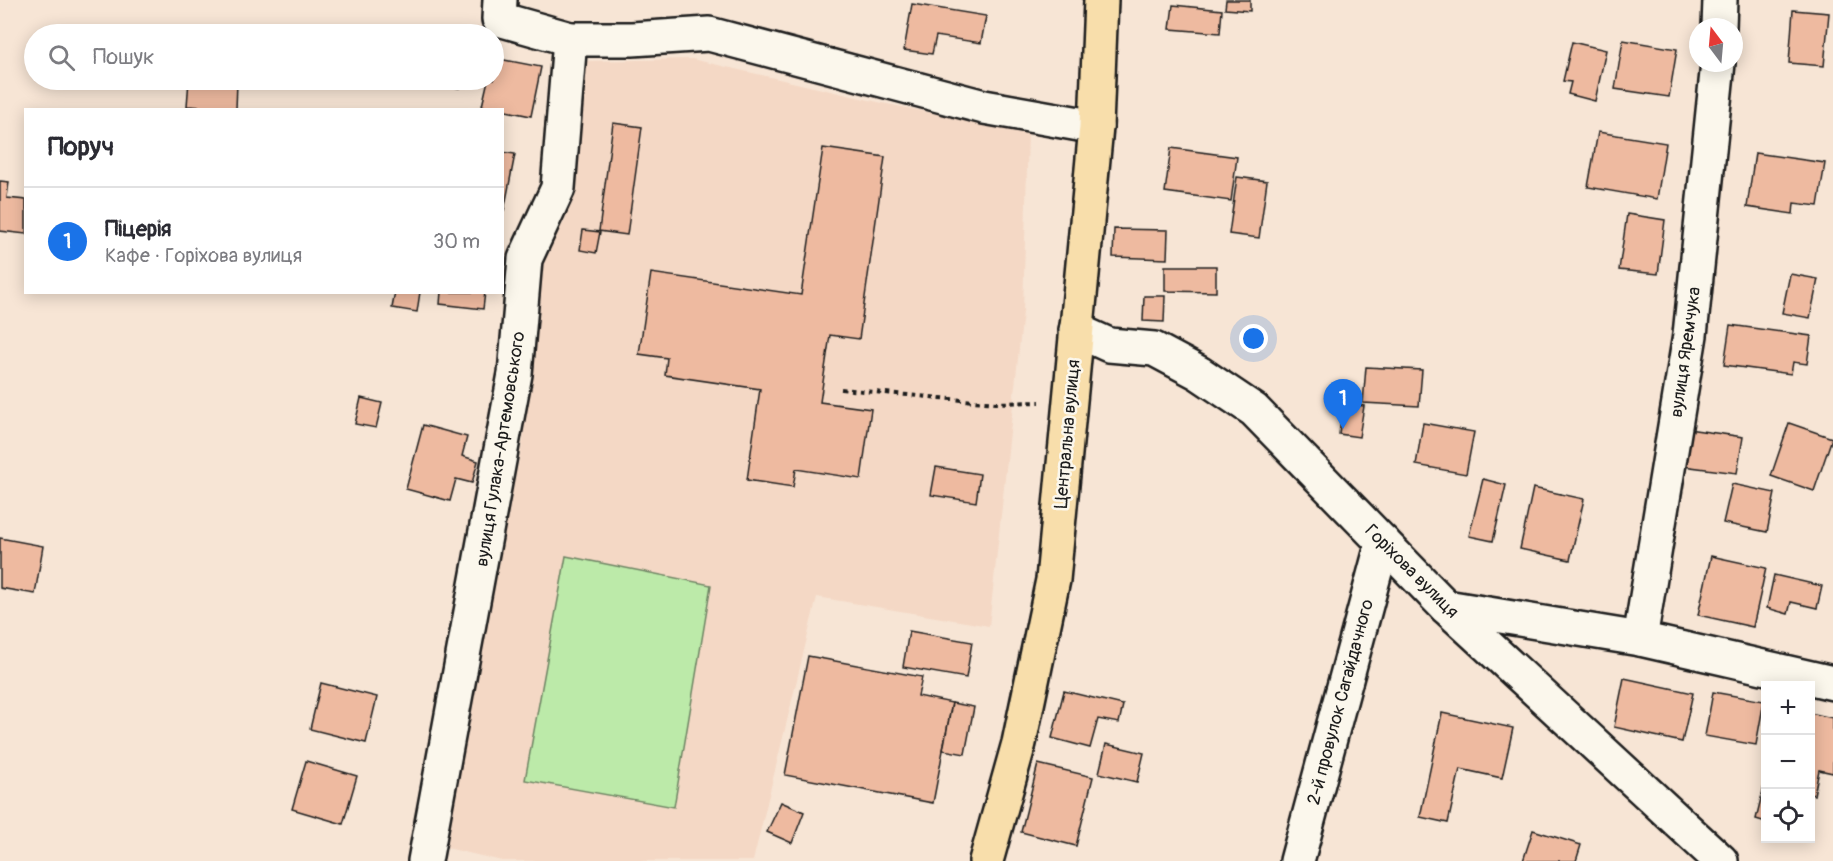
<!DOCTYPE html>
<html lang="uk">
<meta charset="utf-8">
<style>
:root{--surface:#fff;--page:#f2f2f3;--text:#2b2b33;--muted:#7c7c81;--line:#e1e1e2;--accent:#1a73e8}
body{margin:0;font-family:Pangolin,sans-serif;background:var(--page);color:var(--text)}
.controls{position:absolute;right:18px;bottom:18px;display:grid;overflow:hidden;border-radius:0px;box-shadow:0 3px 15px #0003}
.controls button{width:54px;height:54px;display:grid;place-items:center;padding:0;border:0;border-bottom:2px solid var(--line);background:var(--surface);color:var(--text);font:30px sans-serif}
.compass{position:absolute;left:1689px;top:18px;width:54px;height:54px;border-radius:50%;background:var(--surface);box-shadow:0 3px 15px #0003;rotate:344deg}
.you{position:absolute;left:1254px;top:339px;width:21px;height:21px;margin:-15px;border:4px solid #fff;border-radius:50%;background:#1a73e8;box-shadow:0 0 0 9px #1a73e833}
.badge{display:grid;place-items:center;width:39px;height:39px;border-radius:50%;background:var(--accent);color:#fff;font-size:20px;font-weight:700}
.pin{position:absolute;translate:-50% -50px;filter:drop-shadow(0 2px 3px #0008)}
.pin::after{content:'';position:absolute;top:32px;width:21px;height:18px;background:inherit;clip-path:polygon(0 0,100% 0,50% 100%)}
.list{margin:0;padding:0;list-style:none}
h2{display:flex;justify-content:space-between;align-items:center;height:78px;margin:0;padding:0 24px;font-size:26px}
h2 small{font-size:20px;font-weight:400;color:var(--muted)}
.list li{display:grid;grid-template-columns:39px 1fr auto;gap:18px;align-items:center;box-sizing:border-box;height:108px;padding:0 24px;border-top:2px solid var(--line)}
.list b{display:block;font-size:22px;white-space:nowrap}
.list p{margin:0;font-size:20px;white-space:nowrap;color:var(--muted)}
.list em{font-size:20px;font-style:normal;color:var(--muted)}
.icon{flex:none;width:33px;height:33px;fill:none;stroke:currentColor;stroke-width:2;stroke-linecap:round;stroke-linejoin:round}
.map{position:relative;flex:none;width:1833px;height:861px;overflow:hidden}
.search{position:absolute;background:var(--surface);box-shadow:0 3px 15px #0003;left:24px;top:24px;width:480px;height:66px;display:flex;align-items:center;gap:15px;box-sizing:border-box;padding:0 21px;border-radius:33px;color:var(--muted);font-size:22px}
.panel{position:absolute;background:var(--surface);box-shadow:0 3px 15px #0003;left:24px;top:108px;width:480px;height:186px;border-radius:0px}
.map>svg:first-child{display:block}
.built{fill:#f4d8c5}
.green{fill:#bceaa9;stroke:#6c8362;stroke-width:1.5}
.building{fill:#eebaa0;stroke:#1c1c1c;stroke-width:1.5}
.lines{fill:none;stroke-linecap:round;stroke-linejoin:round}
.minor-casing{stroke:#1c1c1c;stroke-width:38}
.major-casing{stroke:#1c1c1c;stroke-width:38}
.path{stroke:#1c1c1c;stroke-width:4;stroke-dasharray:4.5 4.5;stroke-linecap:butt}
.minor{stroke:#fbf7ec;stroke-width:33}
.major{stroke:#f8deab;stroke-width:33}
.labels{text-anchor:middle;stroke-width:5;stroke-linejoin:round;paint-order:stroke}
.street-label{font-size:18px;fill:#1c1c1c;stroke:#fbf7ec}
</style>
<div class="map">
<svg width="1833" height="861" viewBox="0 0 1833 861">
<rect width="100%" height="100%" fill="#f7e5d5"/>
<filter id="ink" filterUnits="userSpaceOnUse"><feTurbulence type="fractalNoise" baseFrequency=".0167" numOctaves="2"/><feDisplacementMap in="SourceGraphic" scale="12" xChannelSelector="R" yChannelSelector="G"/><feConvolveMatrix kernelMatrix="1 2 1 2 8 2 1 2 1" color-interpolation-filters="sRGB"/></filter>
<g filter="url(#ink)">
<!-- built -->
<path class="built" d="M692,59L882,103L1028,132L1023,312L989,626L817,597L753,861H502L439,846L523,440L538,266L565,220L585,61Z"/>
<!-- green -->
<path class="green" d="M566,556L711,585L674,807L525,780Z"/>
<!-- building -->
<g class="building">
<path d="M1226,0H1250V11L1225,9Z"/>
<path d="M912,4L986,16L981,43L936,36L932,54L904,50Z"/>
<path d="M1173,5L1222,10L1220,33L1170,29Z"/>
<path d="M1793,10L1829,13L1824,66L1789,63Z"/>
<path d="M1623,40L1677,49L1669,97L1615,89Z"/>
<path d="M1572,42L1606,50L1595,101L1568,94L1571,82L1563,81Z"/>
<path d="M494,58L541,67L531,116L482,106L488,80H494Z"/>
<path d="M189,80L237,82L236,109L187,106Z"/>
<path d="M442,80H461L459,88L441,84Z"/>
<path d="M613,123L642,127L627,235L599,231Z"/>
<path d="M1598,132L1666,143L1657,199L1588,187Z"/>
<path d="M823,148L885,157L859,339L830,335L820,402L871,409L861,479L796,469L793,487L747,480L760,389L665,375L667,358L639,354L651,273L801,295Z"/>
<path d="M1171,148L1237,157L1231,201L1165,192Z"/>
<path d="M502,152L515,154L504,211H502Z"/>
<path d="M1755,153L1825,163L1818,206L1794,203L1793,214L1747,207Z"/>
<path d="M1237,177L1267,181L1259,238L1229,234Z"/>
<path d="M0,181L9,182L7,198L26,200V234L0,231Z"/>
<path d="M1627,214L1665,220L1658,274L1619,270Z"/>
<path d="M1114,229L1168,230L1167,259L1113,257Z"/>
<path d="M583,230L600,232L596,253L580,250Z"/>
<path d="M1165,266H1216V292L1165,291Z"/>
<path d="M1790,274L1818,279L1810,318L1782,313Z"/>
<path d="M395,292H420L417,312L392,308Z"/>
<path d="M441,292H485L483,309L440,304Z"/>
<path d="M1144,296H1165L1164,322L1143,321Z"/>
<path d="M1730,325L1811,336L1807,364L1793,362L1791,374L1724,365Z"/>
<path d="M1366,367L1422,370L1419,406L1363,403Z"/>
<path d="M361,398L382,403L376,428L355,424Z"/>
<path d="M1343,403L1364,406L1359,437L1339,434Z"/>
<path d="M1423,423L1474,432L1466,474L1416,465Z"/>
<path d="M1789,423L1832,438L1814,491L1771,476Z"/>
<path d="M423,425L467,437L462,456L478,461L472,483L456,479L450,501L406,489Z"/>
<path d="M1688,429L1743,437L1737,473L1683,466Z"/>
<path d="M936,467L980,474L976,502L931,495Z"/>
<path d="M1483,479L1506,485L1493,541L1469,536Z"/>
<path d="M1732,484L1775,493L1767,532L1723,523Z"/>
<path d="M1533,488L1584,499L1570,560L1520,549Z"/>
<path d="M0,538L43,546L35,594L0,588Z"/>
<path d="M1711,556L1766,568L1753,627L1698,615Z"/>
<path d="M1774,575L1822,586L1817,608L1791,602L1788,614L1767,608Z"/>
<path d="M909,631L972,642L966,678L903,667Z"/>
<path d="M808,656L922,677L918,696L952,703L933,803L785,775Z"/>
<path d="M1624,678L1693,693L1682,742L1614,727Z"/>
<path d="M321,683L377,697L366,743L310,729Z"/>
<path d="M1064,691L1123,705L1119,723L1098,719L1090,748L1052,738Z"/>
<path d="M1713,692L1764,701L1756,745L1705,736Z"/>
<path d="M952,703L974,707L965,754L943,750Z"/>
<path d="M1442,713L1513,728L1502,778L1460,769L1448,823L1420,817Z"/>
<path d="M1810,713L1833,718V773L1819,770L1814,795L1810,794Z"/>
<path d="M1106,744L1144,753L1137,782L1099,773Z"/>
<path d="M306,761L357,776L343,824L292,809Z"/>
<path d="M1038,764L1093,777L1076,846L1021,832Z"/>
<path d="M1764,786H1766V822L1756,819Z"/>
<path d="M781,802L804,812L792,843L767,832Z"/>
<path d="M1533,830L1581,845L1576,861H1523Z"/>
</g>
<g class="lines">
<!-- minor casing -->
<g class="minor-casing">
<g id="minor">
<path d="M500,0L499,19L570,39H632L709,34L984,107L1096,127"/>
<path d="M1719,27L1720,0"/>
<path d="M1076,330L1109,345L1154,349L1199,373L1254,410L1446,607L1721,861"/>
<path d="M1446,607L1640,639L1833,683"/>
<path d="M1640,639L1690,335L1718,63"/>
<path d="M425,861L515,374L525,259L558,188L570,39"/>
<path d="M1297,861L1383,542"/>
</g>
</g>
<!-- major casing -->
<g class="major-casing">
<path id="major" d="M986,861L1019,743L1053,580L1096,127L1101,0"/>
</g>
<!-- path -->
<path class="path" d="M841,389L996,403L1040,402"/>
<!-- minor -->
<use href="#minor" class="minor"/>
<!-- major -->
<use href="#major" class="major"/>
</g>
</g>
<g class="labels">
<!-- street labels -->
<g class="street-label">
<text transform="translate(1685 352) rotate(-82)" y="6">вулиця Яремчука</text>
<text transform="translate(1067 434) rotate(-85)" y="6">Центральна вулиця</text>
<text transform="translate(500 449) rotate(-81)" y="6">вулиця Гулака-Артемовського</text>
<text transform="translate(1412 571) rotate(45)" y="6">Горіхова вулиця</text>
<text transform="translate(1340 702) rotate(-75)" y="6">2-й провулок Сагайдачного</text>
</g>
</g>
</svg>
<div class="controls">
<button>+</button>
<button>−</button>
<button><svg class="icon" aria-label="locate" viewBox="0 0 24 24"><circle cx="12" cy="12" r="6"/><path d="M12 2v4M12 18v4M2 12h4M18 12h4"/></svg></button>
</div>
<svg class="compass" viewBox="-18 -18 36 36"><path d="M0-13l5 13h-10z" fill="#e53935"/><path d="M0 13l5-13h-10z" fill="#7c7c81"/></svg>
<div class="you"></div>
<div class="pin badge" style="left:1343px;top:429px">1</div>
<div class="search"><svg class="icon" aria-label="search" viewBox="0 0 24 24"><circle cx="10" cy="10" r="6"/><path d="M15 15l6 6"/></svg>Пошук</div>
<section class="panel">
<h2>Поруч<small></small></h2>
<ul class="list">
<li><span class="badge">1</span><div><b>Піцерія</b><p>Кафе · Горіхова вулиця</p></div><em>30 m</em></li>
</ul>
</section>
</div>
